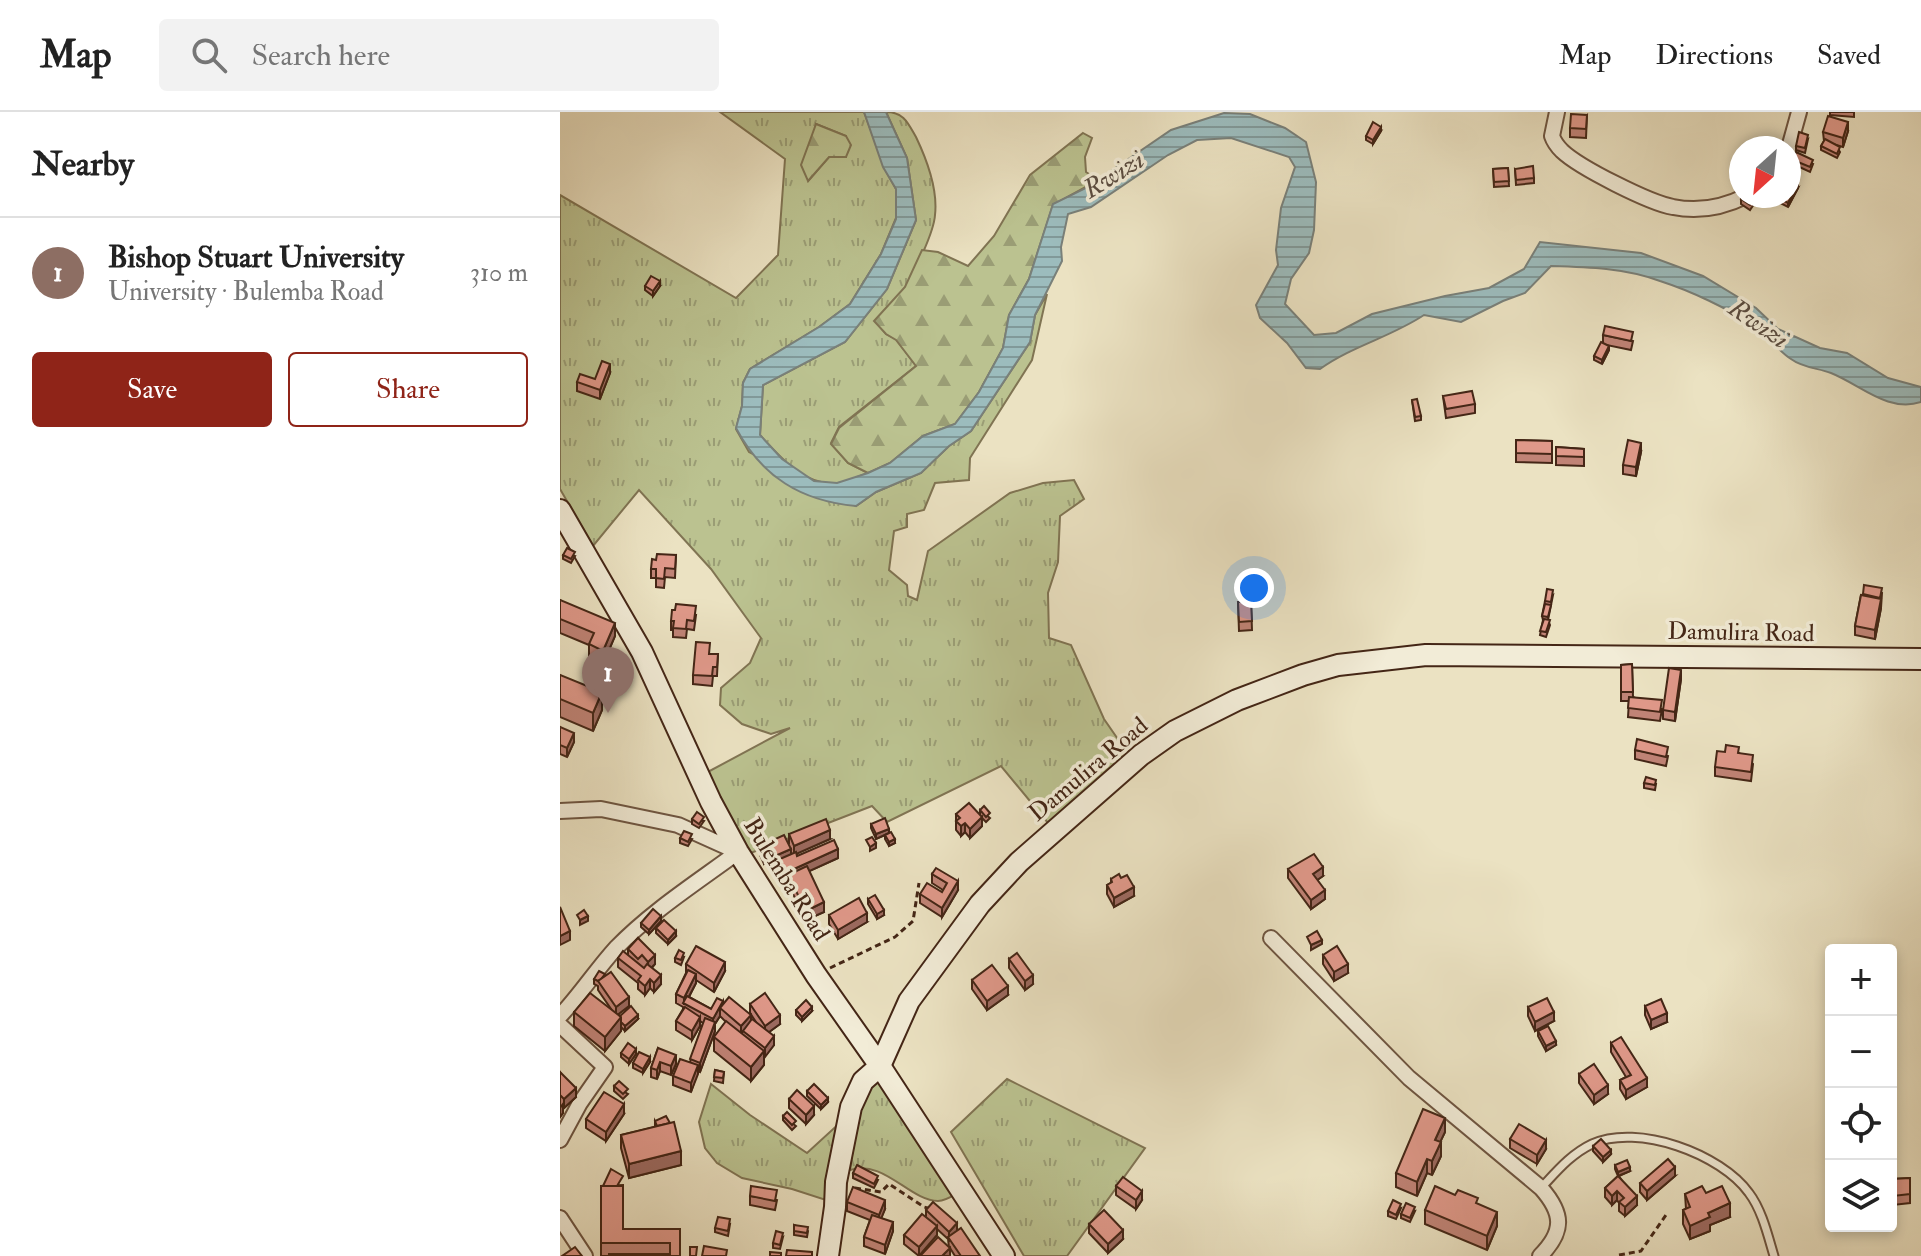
<!DOCTYPE html>
<meta charset="utf-8">
<style>
:root{--surface:#fff;--page:#f2f2f2;--text:#222;--muted:#767676;--line:#e0e0e0;--accent:#8f2418}
body{margin:0;font-family:"IM FELL Double Pica",serif;background:var(--page);color:var(--text)}
.controls{position:absolute;right:24px;bottom:24px;display:grid;overflow:hidden;border-radius:8px;box-shadow:0 4px 12px #0003}
.controls button{width:72px;height:72px;display:grid;place-items:center;padding:0;border:0;border-bottom:2px solid var(--line);background:var(--surface);color:var(--text);font:40px sans-serif}
.compass{position:absolute;left:1169px;top:24px;width:72px;height:72px;border-radius:50%;background:var(--surface);box-shadow:0 4px 12px #0003;rotate:207deg}
.you{position:absolute;left:694px;top:476px;width:28px;height:28px;margin:-20px;border:6px solid #fff;border-radius:50%;background:#1a73e8;box-shadow:0 0 0 12px #1a73e833}
.badge{display:grid;place-items:center;width:52px;height:52px;border-radius:50%;background:var(--accent);color:#fff;font-size:26px;font-weight:700}
.pin{position:absolute;translate:-50% -66px;filter:drop-shadow(0 2px 4px #0008)}
.pin::after{content:'';position:absolute;top:42px;width:28px;height:24px;background:inherit;clip-path:polygon(0 0,100% 0,50% 100%)}
.list{margin:0;padding:0;list-style:none}
h2{display:flex;justify-content:space-between;align-items:center;height:104px;margin:0;padding:0 32px;font-size:34px}
h2 small{font-size:26px;font-weight:400;color:var(--muted)}
.list li{display:grid;grid-template-columns:52px 1fr auto;gap:24px;align-items:center;box-sizing:border-box;height:112px;padding:0 32px;border-top:2px solid var(--line)}
.list b{display:block;font-size:30px;white-space:nowrap}
.list p{margin:0;font-size:26px;white-space:nowrap;color:var(--muted)}
.list em{font-size:26px;font-style:normal;color:var(--muted)}
.actions{display:flex;gap:16px;padding:24px 32px}
.actions a{flex:1;padding:18px 0;border:2px solid var(--accent);border-radius:8px;text-align:center;font-size:28px;color:var(--accent)}
.actions .main{background:var(--accent);color:#fff}
.icon{flex:none;width:44px;height:44px;fill:none;stroke:currentColor;stroke-width:2;stroke-linecap:round;stroke-linejoin:round}
.map{position:relative;flex:none;width:1361px;height:1144px;overflow:hidden}
header{display:flex;align-items:center;gap:48px;box-sizing:border-box;height:112px;padding:0 40px;background:var(--surface);border-bottom:2px solid var(--line)}
header strong{font-size:38px}
nav{display:flex;gap:44px;margin-inline-start:auto;font-size:28px}
.search{width:560px;height:72px;background:var(--page);display:flex;align-items:center;gap:20px;box-sizing:border-box;padding:0 28px;border-radius:8px;color:var(--muted);font-size:30px}
main{display:flex}
aside{flex:1;background:var(--surface)}
.map>svg:first-child{display:block}
.grass{fill:url(#grass-tufts);stroke:#807453;stroke-width:2;fill-rule:evenodd}
.forest{fill:url(#forest-firs);stroke:#807453;stroke-width:2}
.water{fill:url(#water-rules);stroke:#79807a;stroke-width:2}
.lines{fill:none;stroke-linecap:round;stroke-linejoin:round}
.lane-casing{stroke:#6e5541;stroke-width:11}
.street-casing{stroke:#6e5541;stroke-width:18}
.secondary-casing{stroke:#442616;stroke-width:24}
.path{stroke:#442616;stroke-width:3;stroke-dasharray:6 4;stroke-linecap:butt}
.lane{stroke:#f2ecd7;stroke-width:7}
.street{stroke:#f2ecd7;stroke-width:14}
.secondary{stroke:#f2ecd7;stroke-width:20}
.wall{fill:#c08376;stroke:#442616;stroke-width:2}
.shaded-wall{fill:#9c6a60;stroke:#442616;stroke-width:2}
.building{fill:#df9889;stroke:#442616;stroke-width:2}
.labels{text-anchor:middle;stroke-width:7;stroke-linejoin:round;paint-order:stroke}
.street-label{font-size:24px;fill:#442616;stroke:#f2ecd7}
.water-label{font-size:26px;font-style:italic;fill:#5a4c40;stroke:#f2ecd7}
</style>
<header>
<strong>Map</strong>
<div class="search"><svg class="icon" aria-label="search" viewBox="0 0 24 24"><circle cx="10" cy="10" r="6"/><path d="M15 15l6 6"/></svg>Search here</div>
<nav><a>Map</a><a>Directions</a><a>Saved</a></nav>
</header>
<main>
<aside>
<h2>Nearby<small></small></h2>
<ul class="list">
<li><span class="badge" style="background:#8d6e63">1</span><div><b>Bishop Stuart University</b><p>University · Bulemba Road</p></div><em>310 m</em></li>
</ul>
<div class="actions"><a class="main">Save</a><a>Share</a></div>
</aside>
<div class="map">
<svg width="1361" height="1144" viewBox="0 0 1361 1144">
<defs>
<pattern id="grass-tufts" width="24" height="20" patternUnits="userSpaceOnUse" patternTransform="scale(2)"><rect width="24" height="20" fill="#bbc290"/><path d="M3 7l-1-3M5 7V3M7 7l1-3M15 17l-1-3M17 17v-4M19 17l1-3" fill="none" stroke="#9a9d75"/></pattern>
<pattern id="forest-firs" width="22" height="20" patternUnits="userSpaceOnUse" patternTransform="scale(2)"><rect width="22" height="20" fill="#bbc290"/><path d="M5 1l3.5 6h-7zM16 11l3.5 6h-7z" fill="#9a9d75"/></pattern>
<pattern id="water-rules" width="6" height="5" patternUnits="userSpaceOnUse" patternTransform="scale(2)"><rect width="6" height="5" fill="#9cbcbd"/><path d="M0 2.5h6" fill="none" stroke="#819999"/></pattern>
</defs>
<rect width="100%" height="100%" fill="#ebe2c2"/>
<filter id="stains"><feTurbulence type="fractalNoise" baseFrequency=".0025" numOctaves="4"/><feColorMatrix values="0 0 0 0 .2 0 0 0 0 .09 0 0 0 0 .02 0 0 0 .5 -.17"/></filter>
<radialGradient id="worn" r=".72"><stop offset=".6" stop-color="#630" stop-opacity="0"/><stop offset="1" stop-color="#630" stop-opacity=".3"/></radialGradient>
<!-- grass -->
<g class="grass">
<path d="M160,0H304L326,59L336,77V106L321,142L290,192L259,215L190,257L183,271L182,294L176,317L189,340L296,394L316,380L361,361L389,334L411,319L470,230L475,203L487,182L472,248L410,346L409,368L375,371L364,398L347,402V415L334,419L329,458L347,473L348,484L357,488L368,439L450,381L483,371L514,368L524,387L500,404L498,450L488,481L489,526L511,533L544,607L571,646L493,717L441,654L327,710L312,694L188,742L144,662L230,616L211,622L182,612L160,593L161,576L190,551L201,526L151,457L79,378L33,434L0,377V83L176,186L218,143L225,47ZM256,12L286,24V45H269L249,68Z"/>
<path d="M326,0C344,0 348,11 356,25C367,48 378,77 375,103C374,120 354,162 344,177C335,188 324,198 315,209L326,222L336,227L356,254L279,315L271,331L288,351L308,361C298,364 287,370 278,371C245,375 220,345 200,323L203,273L285,230L327,177L356,108L347,46Z"/>
<path d="M321,960L401,1079C394,1083 386,1089 378,1089C350,1089 324,1047 290,1058C295,1021 297,990 321,960Z"/>
<path d="M447,967L585,1036L507,1144H464L391,1020Z"/>
<path d="M151,972L190,1003L247,1041L283,1008L272,1090L232,1077L182,1066L157,1051L145,1036L139,1010Z"/>
</g>
<!-- forest -->
<g class="forest">
<path d="M256,12L286,24L291,33L286,45H269L248,69L241,53Z"/>
<path d="M523,21L532,26L525,45L526,60L538,68L493,93L469,167L449,203L443,236L419,280L395,312L363,324L330,351L308,361L288,351L271,332L279,316L356,254L336,228L326,222L314,209L345,175L362,138L378,140L408,154L434,124L470,63Z"/>
</g>
<!-- water -->
<path class="water" d="M304,0H326L347,46L356,108L327,177L285,230L203,273L200,323L222,347L254,369L277,371L308,361L330,351L363,324L395,312L419,280L443,236L449,203L469,167L493,92L526,76L611,18L664,1L690,2L725,16L746,30L756,70L754,118L749,141L731,167L725,192L754,223L776,221L812,202L885,184L929,176L964,157L980,130L1081,141L1143,164L1196,196L1218,217L1260,236L1287,241L1328,266L1361,275V290C1328,301 1301,273 1271,261C1258,256 1243,256 1231,247C1217,238 1208,223 1194,214C1167,196 1131,179 1100,169C1065,156 1028,155 991,154L965,181L943,189L901,210L864,203C831,225 792,234 760,257L746,256L727,231L700,206L696,193L718,153L716,138L721,96L735,55L729,45L671,26L637,28L608,43L531,95L508,102L501,135L502,149L475,203L470,230L411,319L389,334L361,361L316,380L296,394C241,389 202,365 176,316L182,294L183,271L190,257L259,215L290,192L321,142L336,107V77L323,55Z"/>
<g class="lines">
<!-- lane casing -->
<g class="lane-casing">
<path id="lane" d="M981,1076C997,1059 1011,1042 1032,1032C1078,1011 1161,1042 1189,1081C1202,1098 1208,1124 1214,1144"/>
</g>
<!-- street casing -->
<g class="street-casing">
<g id="street">
<path d="M997,0L992,24C994,30 998,35 1002,39C1020,56 1090,91 1113,95C1138,100 1164,95 1186,84"/>
<path d="M1229,36L1239,0"/>
<path d="M0,699L41,697L118,713L178,740C136,771 92,799 56,836C36,858 20,883 0,904"/>
<path d="M711,826L849,966L981,1076C1003,1101 1005,1119 980,1144"/>
<path d="M0,913L45,955L20,991L0,1028"/>
<path d="M0,1106L25,1144"/>
</g>
</g>
<!-- secondary casing -->
<g class="secondary-casing">
<g id="secondary">
<path d="M0,398L82,540L151,690L178,740L256,863L320,954L444,1144"/>
<path d="M268,1144L275,1095L276,1070L291,995L303,969L320,954L349,889L420,792L459,750L581,643L615,619L677,588L743,563L778,553L866,543L1361,547"/>
</g>
</g>
<!-- path -->
<g class="path">
<path d="M270,856L335,825L353,809L359,771"/>
<path d="M295,1076L321,1080L329,1072L364,1095L371,1097"/>
<path d="M1059,1143L1081,1139L1108,1100"/>
</g>
<!-- lane -->
<use href="#lane" class="lane"/>
<!-- street -->
<use href="#street" class="street"/>
<!-- secondary -->
<use href="#secondary" class="secondary"/>
</g>
<!-- wall -->
<g class="wall">
<path d="M1270,0H1294V5L1270,3Z"/>
<path d="M1027,3L1026,26L1010,25V16Z"/>
<path d="M821,19L813,32L806,28V24Z"/>
<path d="M1288,19L1283,35L1276,33L1280,40L1277,46L1261,38V34L1264,29L1263,20Z"/>
<path d="M1248,27L1245,41L1236,38V34Z"/>
<path d="M1233,48L1253,52L1250,60L1233,52Z"/>
<path d="M948,56L949,74L934,75L933,57Z"/>
<path d="M955,57L974,66V71L956,73Z"/>
<path d="M1238,76L1228,95L1220,91V87Z"/>
<path d="M1181,87L1194,92L1190,98L1181,92Z"/>
<path d="M85,174H100L93,184L85,178Z"/>
<path d="M1043,223L1073,229L1071,238L1047,233L1049,238L1042,252L1034,248V244L1043,231Z"/>
<path d="M50,261L40,287L17,279V270L35,267Z"/>
<path d="M883,284L915,292V301L886,306Z"/>
<path d="M852,288L861,304V308L855,309Z"/>
<path d="M956,328L992,329V351L956,350Z"/>
<path d="M996,335L1024,337V354L996,353Z"/>
<path d="M1081,340L1076,364L1063,362V353Z"/>
<path d="M3,443L15,444L11,451L3,447Z"/>
<path d="M116,443L115,466L105,465L104,476L96,475V466H91V457L96,448Z"/>
<path d="M1322,481L1321,496L1315,527L1295,523V514L1301,483Z"/>
<path d="M993,483L988,508L990,513L986,525L980,523L983,508L982,504L985,489Z"/>
<path d="M0,488L55,524L43,552L29,546V533L0,521Z"/>
<path d="M678,490H691L692,518L679,519Z"/>
<path d="M136,503L134,518L127,517L126,526L113,525V518H111V509Z"/>
<path d="M150,542H158L157,564H153L152,574L133,572V563Z"/>
<path d="M1072,552L1073,585L1102,597L1100,609L1068,605L1069,589H1061V553Z"/>
<path d="M0,563L42,598L33,619L0,605Z"/>
<path d="M1121,567L1115,609L1103,607V598Z"/>
<path d="M0,615L14,630L7,645L0,642Z"/>
<path d="M1075,638L1108,644L1106,654L1075,647Z"/>
<path d="M1179,641L1193,652L1191,669L1155,664V655Z"/>
<path d="M1084,671L1096,672L1095,678L1084,676Z"/>
<path d="M420,698L430,706L426,710L422,706V714L410,726L405,720L401,724L396,718V702H420Z"/>
<path d="M132,707L144,709L139,716L132,712Z"/>
<path d="M311,712L329,721L335,731L329,734L325,727V723L316,727L311,716Z"/>
<path d="M229,722L270,727L237,741V744L278,746L249,759L264,800L246,808L228,772V769L223,771L220,763L216,765L213,759V748L204,752L200,743V734L229,731Z"/>
<path d="M120,726L132,727L128,734L120,731Z"/>
<path d="M728,757L763,764L757,768L765,787L751,797L728,766Z"/>
<path d="M372,762L398,778L382,805L360,791V782L382,780L383,778L372,771Z"/>
<path d="M551,767L574,784L554,795L547,782V773L551,771Z"/>
<path d="M308,787L324,803L317,807L308,792Z"/>
<path d="M269,803L307,810L278,827L269,812Z"/>
<path d="M101,809L89,822L81,815V811Z"/>
<path d="M96,816L116,824L108,832L96,821Z"/>
<path d="M78,826L95,852L92,856L101,872L94,880L90,876L85,883L78,877V871L58,855V846L68,843V837Z"/>
<path d="M763,843L788,861L774,869L763,852Z"/>
<path d="M124,845L121,853L115,850V846Z"/>
<path d="M449,847L473,872L465,878L449,856Z"/>
<path d="M126,852L165,859L154,880L136,868V871L129,885L151,897L163,892L191,909L196,910L190,901V892L220,912L209,920L214,933L204,945V953L191,969L154,939V925L166,910L160,904L155,912V919L140,960L138,959L131,980L113,973V964L130,950L143,911L140,909V914L132,928L116,918V909L123,897V895L116,891V882L126,861Z"/>
<path d="M45,865L69,894L58,902L60,904L78,907L65,919L61,915V919L45,939L14,914V900L51,897L38,878V874L34,872V867Z"/>
<path d="M412,868L448,883L427,898L412,877Z"/>
<path d="M1085,894L1107,910L1091,917L1085,903Z"/>
<path d="M968,895L994,909L975,919L968,904Z"/>
<path d="M236,898L252,899L242,909L236,903Z"/>
<path d="M978,919L996,933L986,939L978,924Z"/>
<path d="M1051,931L1087,975L1066,987L1060,977V968L1066,965L1051,940Z"/>
<path d="M98,936L116,952L111,963L100,959L97,967L91,965V956Z"/>
<path d="M61,941L76,942L69,952L61,945Z"/>
<path d="M90,950L83,961L73,956V951Z"/>
<path d="M155,958L164,960L163,971L154,969Z"/>
<path d="M0,960L16,985L4,996L3,995V1001L0,1005Z"/>
<path d="M1019,962L1048,982L1034,992L1019,971Z"/>
<path d="M54,974L68,982L63,987L54,979Z"/>
<path d="M247,979L268,990L261,997L247,984Z"/>
<path d="M229,987L254,1003L246,1012L229,996Z"/>
<path d="M64,1002L46,1029L26,1016V1007Z"/>
<path d="M223,1004L236,1014L232,1018L223,1008Z"/>
<path d="M95,1009L121,1053L69,1066L61,1036V1023L95,1015Z"/>
<path d="M885,1020L880,1030L881,1044L872,1063L867,1061L857,1084L836,1075V1061Z"/>
<path d="M950,1027L986,1037L977,1052L950,1036Z"/>
<path d="M1033,1034L1051,1042L1043,1050L1033,1039Z"/>
<path d="M1055,1053L1070,1059L1059,1064L1077,1093L1065,1104L1059,1099V1091L1057,1088L1052,1093L1045,1085V1076L1058,1064L1055,1057Z"/>
<path d="M293,1061L318,1068L314,1076L293,1066Z"/>
<path d="M1115,1064L1087,1088L1080,1080V1071Z"/>
<path d="M1350,1066V1091L1333,1093L1332,1067Z"/>
<path d="M63,1073V1117H120V1144H41V1074Z"/>
<path d="M556,1074L582,1088L576,1097L556,1083Z"/>
<path d="M1146,1081L1170,1105L1150,1113V1119L1130,1127L1123,1112V1098L1126,1097L1125,1082Z"/>
<path d="M190,1084L217,1088L215,1098L190,1093Z"/>
<path d="M287,1090L325,1097L321,1106L333,1119L325,1142L304,1134V1125L310,1108L287,1099Z"/>
<path d="M918,1092L937,1114L927,1138L865,1112V1098Z"/>
<path d="M841,1096L836,1107L828,1104V1099Z"/>
<path d="M366,1098L397,1118L420,1144H395L390,1136V1144L388,1127L377,1117V1123L359,1144L344,1132V1123L366,1104Z"/>
<path d="M855,1099L850,1110L841,1106V1102Z"/>
<path d="M170,1112L168,1124L155,1120V1116Z"/>
<path d="M529,1112L563,1127L548,1141L529,1121Z"/>
<path d="M234,1113L248,1119L247,1125L234,1123Z"/>
<path d="M223,1125L220,1137L213,1136V1131Z"/>
</g>
<!-- shaded-wall -->
<g class="shaded-wall">
<path d="M1288,10V19L1283,35V26Z"/>
<path d="M821,15V19L813,32V28Z"/>
<path d="M1238,71V76L1228,95V91Z"/>
<path d="M100,169V174L93,184V179Z"/>
<path d="M1049,234V238L1042,252V248Z"/>
<path d="M50,252V261L40,287V278Z"/>
<path d="M1081,331V340L1076,364V355Z"/>
<path d="M1321,487V496L1315,527V518Z"/>
<path d="M55,511V524L43,552V539Z"/>
<path d="M1121,558V567L1115,609V600Z"/>
<path d="M42,580V598L33,619V601Z"/>
<path d="M14,621V630L7,645V636Z"/>
<path d="M422,705V714L410,726V717Z"/>
<path d="M405,711V720L401,724V714Z"/>
<path d="M329,717V721L316,727V722Z"/>
<path d="M270,718V727L234,743V734Z"/>
<path d="M335,727V731L329,734V730Z"/>
<path d="M316,731V736L310,739V735Z"/>
<path d="M231,737V746L215,753V744Z"/>
<path d="M278,737V746L230,768L228,763V769L223,771V762Z"/>
<path d="M213,739V748L204,752V743Z"/>
<path d="M220,754V763L216,765V756Z"/>
<path d="M763,755V764L753,771V762Z"/>
<path d="M398,769V778L382,805V796Z"/>
<path d="M574,775V784L554,795V786Z"/>
<path d="M765,778V787L751,797V788Z"/>
<path d="M264,790V800L246,808V799Z"/>
<path d="M324,798V803L317,807V802Z"/>
<path d="M307,801V810L278,827V818Z"/>
<path d="M28,804V809L20,813V808Z"/>
<path d="M101,804V809L89,822V818Z"/>
<path d="M10,819V828L0,833V824Z"/>
<path d="M116,819V824L108,832V828Z"/>
<path d="M762,828V832L751,838V833Z"/>
<path d="M95,843V852L88,859V850Z"/>
<path d="M165,850V859L154,880V871Z"/>
<path d="M788,852V861L774,869V860Z"/>
<path d="M136,862V871L125,892H124V886Z"/>
<path d="M101,863V872L94,880V871Z"/>
<path d="M473,863V872L465,878V869Z"/>
<path d="M90,867V876L85,883V874Z"/>
<path d="M448,874V883L427,898V889Z"/>
<path d="M69,885V894L56,904V895Z"/>
<path d="M163,889V898L160,896V904L155,912V919L140,960V951L153,916V907Z"/>
<path d="M252,895V899L242,909V905Z"/>
<path d="M994,900V909L975,919V910Z"/>
<path d="M1107,901V910L1091,917V908Z"/>
<path d="M78,903V907L65,919V914Z"/>
<path d="M191,903V912L183,919L181,923V914Z"/>
<path d="M220,903V912L205,923V914Z"/>
<path d="M61,905V919L45,939V925Z"/>
<path d="M140,905V914L132,928V919Z"/>
<path d="M214,924V933L205,945V936Z"/>
<path d="M996,929V933L986,939V934Z"/>
<path d="M76,937V942L69,952V947Z"/>
<path d="M204,939V953L191,969V955Z"/>
<path d="M116,943V952L111,963V954Z"/>
<path d="M90,945V950L83,961V957Z"/>
<path d="M100,950V959L97,967V958Z"/>
<path d="M138,953V962L131,980V971Z"/>
<path d="M1087,966V975L1066,987V978Z"/>
<path d="M1048,973V982L1034,992V983Z"/>
<path d="M16,976V985L4,996V987Z"/>
<path d="M268,986V990L261,997V993Z"/>
<path d="M3,992V1001L0,1005V996Z"/>
<path d="M64,992V1002L46,1029V1020Z"/>
<path d="M254,994V1003L246,1012V1003Z"/>
<path d="M885,1006V1020L875,1041V1028Z"/>
<path d="M986,1028V1037L977,1052V1043Z"/>
<path d="M881,1030V1044L872,1063V1049Z"/>
<path d="M1051,1038V1042L1043,1050V1045Z"/>
<path d="M121,1039V1053L69,1066V1052Z"/>
<path d="M867,1047V1061L857,1084V1070Z"/>
<path d="M1070,1055V1059L1058,1064V1060Z"/>
<path d="M1115,1055V1064L1087,1088V1079Z"/>
<path d="M582,1079V1088L576,1097V1088Z"/>
<path d="M1057,1079V1088L1052,1093V1084Z"/>
<path d="M1077,1084V1093L1065,1104V1095Z"/>
<path d="M325,1088V1097L319,1112V1103Z"/>
<path d="M1170,1091V1105L1150,1113V1119L1130,1127V1114L1148,1101Z"/>
<path d="M937,1100V1114L927,1138V1124Z"/>
<path d="M333,1110V1119L325,1142V1133Z"/>
<path d="M397,1111V1120L389,1129V1120Z"/>
<path d="M377,1114V1123L359,1144V1135Z"/>
<path d="M563,1118V1127L548,1141V1132Z"/>
<path d="M390,1136V1144H382Z"/>
</g>
<!-- building -->
<g class="building">
<path d="M1011,2L1027,3L1026,17L1010,16Z"/>
<path d="M1268,4L1288,10L1283,26L1263,20Z"/>
<path d="M813,10L821,15L813,28L806,24Z"/>
<path d="M1239,20L1248,23L1245,36L1236,34Z"/>
<path d="M1265,27L1280,35L1277,42L1261,34Z"/>
<path d="M1236,40L1253,48L1250,55L1233,48Z"/>
<path d="M973,54L974,66L956,68L955,57Z"/>
<path d="M948,56L949,69L934,70L933,57Z"/>
<path d="M1230,67L1238,71L1228,91L1220,87L1221,84H1229Z"/>
<path d="M1183,84H1188L1194,88L1190,93L1181,87Z"/>
<path d="M91,164L100,169L93,179L85,174Z"/>
<path d="M1045,214L1073,220L1071,229L1043,223Z"/>
<path d="M1041,230L1049,234L1042,248L1034,244Z"/>
<path d="M42,249L50,252L40,278L17,270L20,262L35,267Z"/>
<path d="M912,279L915,292L886,297L883,284Z"/>
<path d="M857,287L861,304L855,305L852,288Z"/>
<path d="M956,328L992,329V342L956,341Z"/>
<path d="M1068,328L1081,331L1076,355L1063,353Z"/>
<path d="M996,335L1024,337V345L996,344Z"/>
<path d="M7,436L15,440L11,447L3,443Z"/>
<path d="M97,442L116,443L115,457L105,456L104,467L96,466V457H91L92,447L96,448Z"/>
<path d="M1304,473L1322,476L1320,486L1303,482Z"/>
<path d="M987,477L993,478L991,490L985,489Z"/>
<path d="M1301,483L1321,487L1315,518L1295,514Z"/>
<path d="M0,488L55,511L43,539L29,532L34,521L0,507Z"/>
<path d="M678,490H691L692,509L679,510Z"/>
<path d="M116,492L136,494L134,509L127,508L126,517L113,516L114,509H111L112,498H115Z"/>
<path d="M985,492L991,493L988,505L982,504Z"/>
<path d="M984,507L990,508L986,520L980,519Z"/>
<path d="M136,530L150,531L149,542H158L157,555H153L152,564L133,563Z"/>
<path d="M1072,552L1073,580H1061V553Z"/>
<path d="M1109,556L1121,558L1115,600L1103,598Z"/>
<path d="M0,563L42,580L33,601L0,587Z"/>
<path d="M1069,585L1102,588L1100,600L1068,596Z"/>
<path d="M0,615L14,621L7,636L0,633Z"/>
<path d="M1077,627L1108,635L1106,645L1075,638Z"/>
<path d="M1166,633L1179,635L1178,641L1193,643L1191,660L1155,655L1157,639L1165,640Z"/>
<path d="M1086,665L1096,668L1095,673L1084,671Z"/>
<path d="M409,691L422,705L410,717L405,711L401,714L396,709L400,706L396,702Z"/>
<path d="M424,694L430,701L426,705L420,698Z"/>
<path d="M137,700L144,705L139,712L132,707Z"/>
<path d="M325,706L329,717L316,722L311,712Z"/>
<path d="M266,707L270,718L234,734L229,722Z"/>
<path d="M124,719L132,722L128,730L120,726Z"/>
<path d="M331,720L335,727L329,730L325,723Z"/>
<path d="M224,723L231,737L215,744L213,739L204,743L200,734Z"/>
<path d="M312,725L316,731L310,735L306,728Z"/>
<path d="M274,728L278,737L223,762L220,754L216,756L213,750L236,740L237,744Z"/>
<path d="M754,742L763,755L753,762L765,778L751,788L728,757Z"/>
<path d="M247,754L264,790L246,799L228,763Z"/>
<path d="M376,756L398,769L382,796L360,782L367,771L382,780L387,771L372,762Z"/>
<path d="M559,762L561,766L567,763L574,775L554,786L547,773L552,770L551,767Z"/>
<path d="M315,783L324,798L317,802L308,787Z"/>
<path d="M299,786L307,801L278,818L269,803Z"/>
<path d="M0,795L10,819L0,824Z"/>
<path d="M93,797L101,804L89,818L81,811Z"/>
<path d="M24,798L28,804L20,808L17,803Z"/>
<path d="M104,808L116,819L108,828L96,816Z"/>
<path d="M757,819L762,828L751,833L747,825Z"/>
<path d="M78,826L95,843L88,850L82,843L78,847L68,837Z"/>
<path d="M136,834L165,850L154,871L126,852Z"/>
<path d="M777,834L788,852L774,860L763,843Z"/>
<path d="M119,838L124,841L121,848L115,846Z"/>
<path d="M63,839L84,856L87,852L101,863L94,871L90,867L85,874L78,868L81,864L58,846Z"/>
<path d="M457,841L473,863L465,869L449,847Z"/>
<path d="M432,853L448,874L427,889L412,868Z"/>
<path d="M128,858L136,862L124,886L116,882Z"/>
<path d="M39,859L45,862L41,867L38,869L34,867Z"/>
<path d="M51,860L69,885L56,895L38,869Z"/>
<path d="M30,881L61,905L45,925L14,900Z"/>
<path d="M205,881L220,903L205,914L190,892Z"/>
<path d="M127,884L151,897L157,886L163,889L153,907L123,891Z"/>
<path d="M169,885L191,903L181,914L160,896Z"/>
<path d="M987,886L994,900L975,910L968,895Z"/>
<path d="M1101,887L1107,901L1091,908L1085,894Z"/>
<path d="M246,888L252,895L242,905L236,898Z"/>
<path d="M71,894L78,903L65,914L61,910V905L60,904Z"/>
<path d="M125,895L140,905L132,919L116,909Z"/>
<path d="M145,906L155,910L140,951L130,947Z"/>
<path d="M192,907L214,924L205,936L183,919Z"/>
<path d="M166,909L204,939L191,955L154,925Z"/>
<path d="M988,914L996,929L986,934L978,919Z"/>
<path d="M1061,925L1087,966L1066,978L1060,968L1071,963L1051,931Z"/>
<path d="M68,931L76,937L69,947L61,941Z"/>
<path d="M98,936L116,943L111,954L100,950L97,958L91,956Z"/>
<path d="M79,940L90,945L83,957L73,951Z"/>
<path d="M120,947L138,953L131,971L113,964Z"/>
<path d="M1034,952L1048,973L1034,983L1019,962Z"/>
<path d="M155,958L164,960L163,966L154,965Z"/>
<path d="M0,960L16,976L4,987L0,983Z"/>
<path d="M59,969L68,977L63,982L54,974Z"/>
<path d="M254,972L268,986L261,993L247,979Z"/>
<path d="M237,978L254,994L246,1003L229,987Z"/>
<path d="M44,980L64,992L46,1020L26,1007Z"/>
<path d="M863,997L885,1006L875,1028L881,1030L872,1049L867,1047L857,1070L836,1061Z"/>
<path d="M227,1000L236,1009L232,1013L223,1004Z"/>
<path d="M106,1004L110,1011L97,1014L95,1009Z"/>
<path d="M114,1010L121,1039L69,1052L61,1023Z"/>
<path d="M959,1012L986,1028L977,1043L950,1027Z"/>
<path d="M1041,1027L1051,1038L1043,1045L1033,1034Z"/>
<path d="M1108,1047L1115,1055L1087,1079L1080,1071Z"/>
<path d="M1067,1048L1070,1055L1058,1060L1055,1053Z"/>
<path d="M297,1053L318,1064L314,1072L293,1061Z"/>
<path d="M51,1057L63,1064L57,1074H43Z"/>
<path d="M1058,1064L1077,1084L1065,1095L1059,1090L1064,1086L1057,1079L1052,1084L1045,1076Z"/>
<path d="M563,1065L582,1079L576,1088L556,1074Z"/>
<path d="M1350,1066V1082L1333,1084L1332,1067Z"/>
<path d="M41,1074H63V1117H120V1144H49V1142H110V1131H41Z"/>
<path d="M191,1074L217,1078L215,1089L190,1084Z"/>
<path d="M875,1074L895,1083L898,1078L918,1086L916,1091L937,1100L927,1124L865,1098Z"/>
<path d="M1142,1074L1146,1081L1162,1074L1170,1091L1148,1101L1150,1105L1130,1114L1123,1098L1130,1095L1125,1082Z"/>
<path d="M293,1075L325,1088L319,1103L287,1090Z"/>
<path d="M833,1088L841,1092L836,1103L828,1099Z"/>
<path d="M373,1090L397,1111L389,1120L366,1098Z"/>
<path d="M846,1091L855,1095L850,1106L841,1102Z"/>
<path d="M544,1098L563,1118L548,1132L529,1112Z"/>
<path d="M362,1102L377,1114L359,1135L344,1123Z"/>
<path d="M312,1103L333,1110L325,1133L304,1125Z"/>
<path d="M158,1105L170,1107L168,1119L155,1116Z"/>
<path d="M234,1113L248,1115L247,1121L234,1119Z"/>
<path d="M401,1116L420,1144H401L388,1125Z"/>
<path d="M216,1119L223,1121L220,1133L213,1131Z"/>
<path d="M378,1125L390,1136L382,1144H362L361,1143Z"/>
<path d="M144,1134L167,1138L166,1144H142Z"/>
<path d="M15,1135L22,1144H2Z"/>
<path d="M130,1135H137L136,1144H130Z"/>
<path d="M227,1138L252,1140V1144H226Z"/>
<path d="M210,1140L221,1141V1144H210Z"/>
</g>
<g class="labels">
<!-- street labels -->
<g class="street-label">
<text transform="translate(1181 520) rotate(1)" y="8">Damulira Road</text>
<text transform="translate(528 657) rotate(-40)" y="8">Damulira Road</text>
<text transform="translate(227 767) rotate(58)" y="8">Bulemba Road</text>
</g>
<!-- water labels -->
<g class="water-label">
<text transform="translate(553 62) rotate(-32)" y="9">Rwizi</text>
<text transform="translate(1199 211) rotate(34)" y="9">Rwizi</text>
</g>
</g>
<rect width="100%" height="100%" filter="url(#stains)"/>
<rect width="100%" height="100%" fill="url(#worn)"/>
</svg>
<div class="controls">
<button>+</button>
<button>−</button>
<button><svg class="icon" aria-label="locate" viewBox="0 0 24 24"><circle cx="12" cy="12" r="6"/><path d="M12 2v4M12 18v4M2 12h4M18 12h4"/></svg></button>
<button><svg class="icon" aria-label="layers" viewBox="0 0 24 24"><path d="M12 4l9 5-9 5-9-5zM3 14l9 5 9-5"/></svg></button>
</div>
<svg class="compass" viewBox="-18 -18 36 36"><path d="M0-13l5 13h-10z" fill="#e53935"/><path d="M0 13l5-13h-10z" fill="#767676"/></svg>
<div class="you"></div>
<div class="pin badge" style="left:48px;top:601px;background:#8d6e63">1</div>
</div>
</main>
